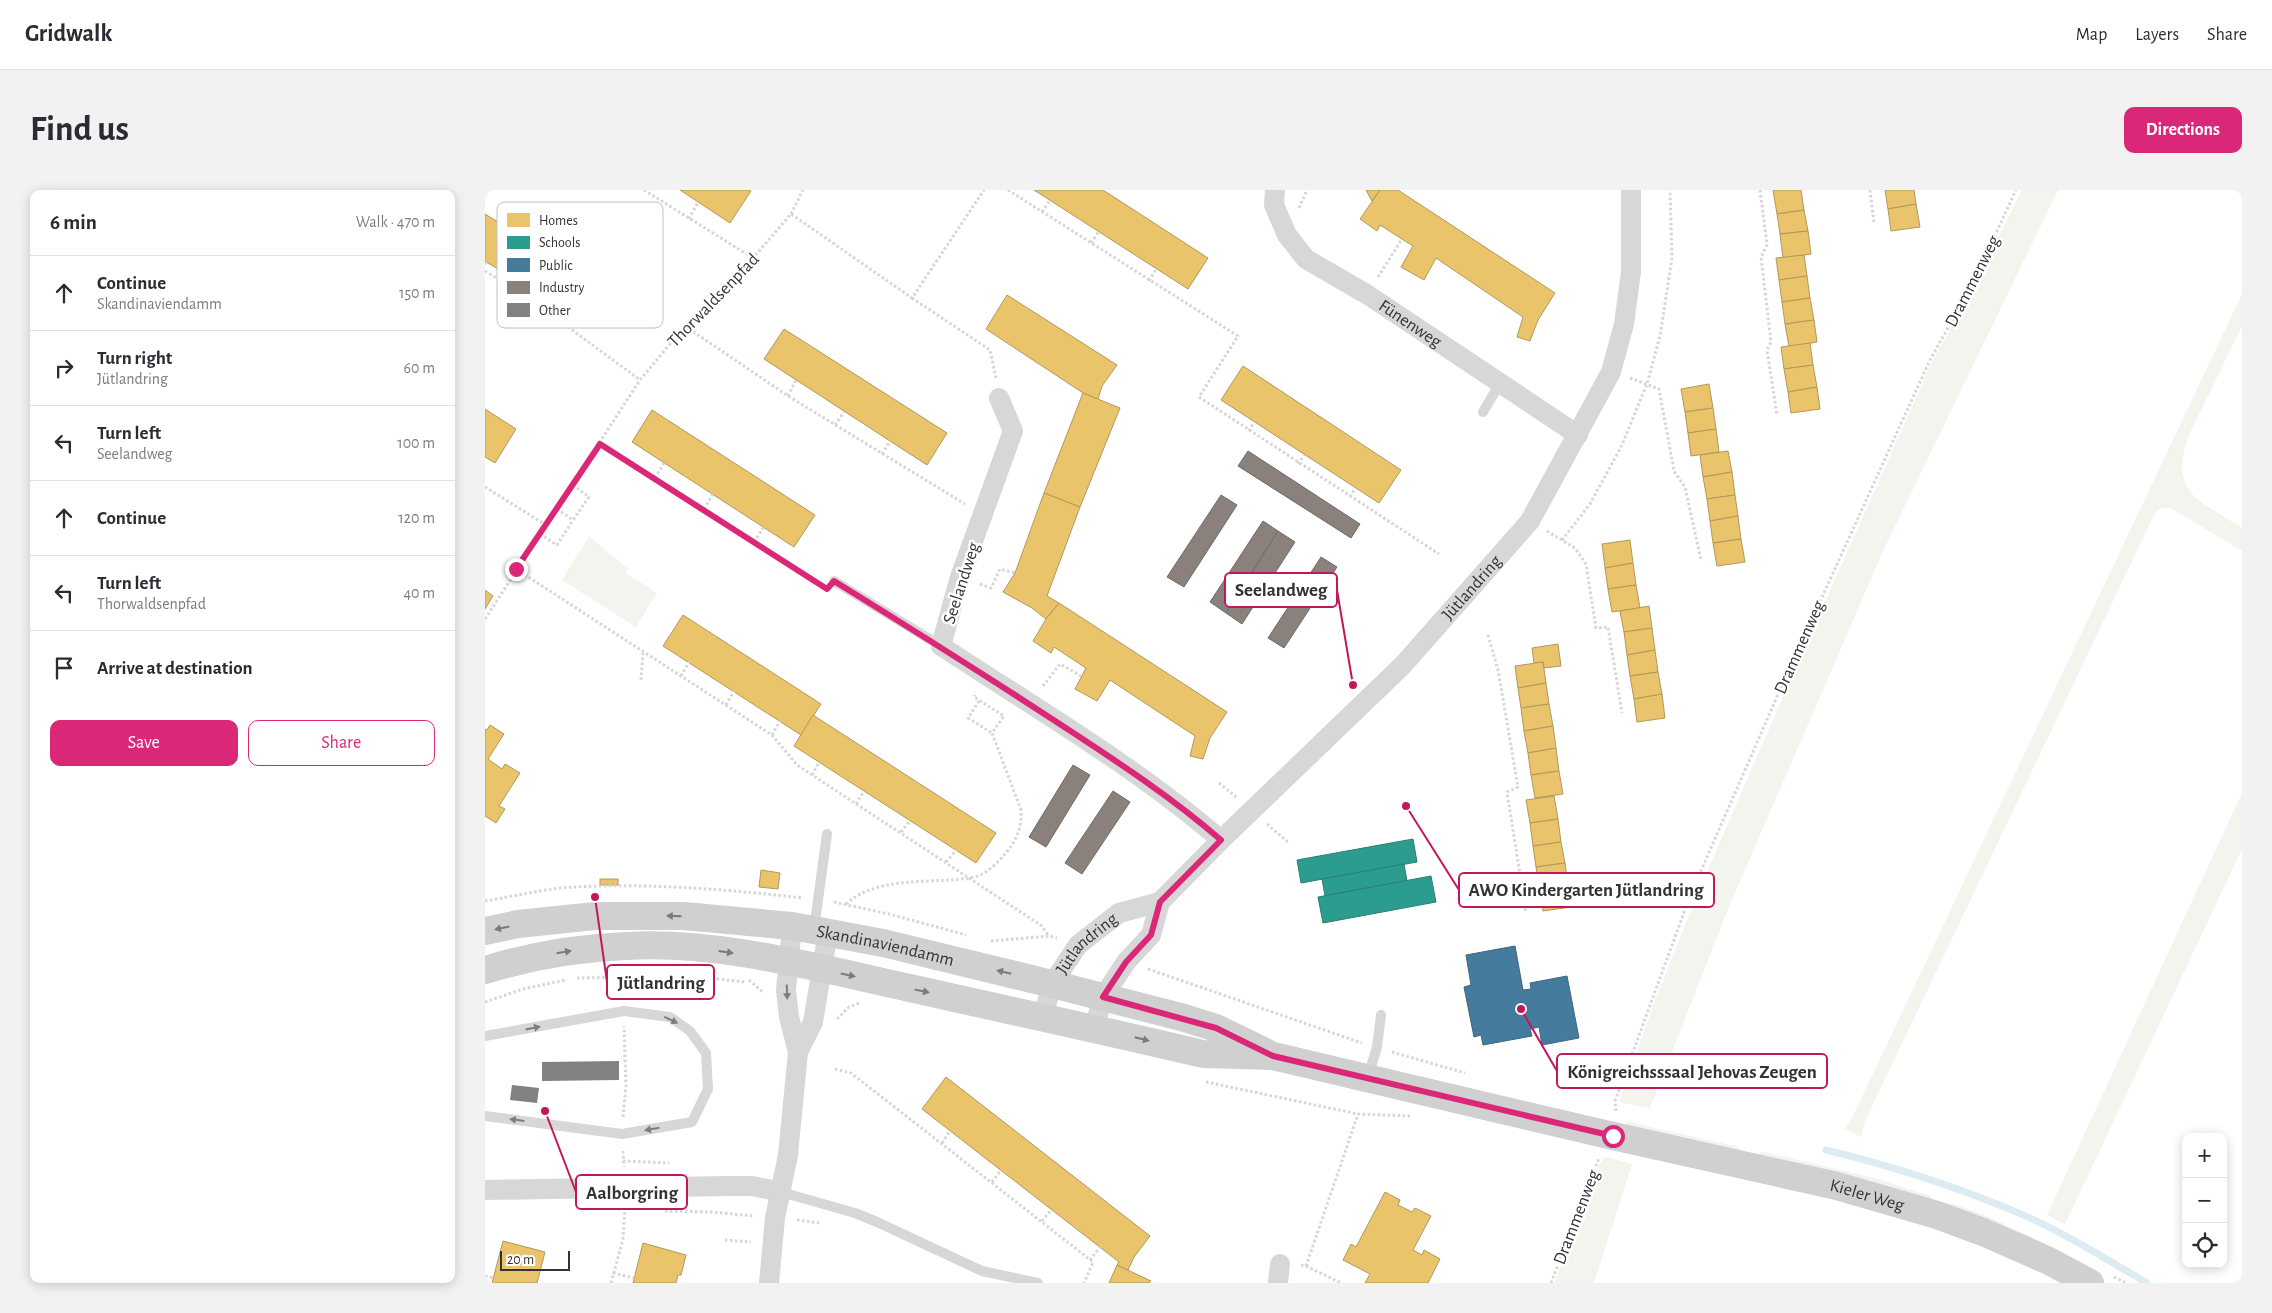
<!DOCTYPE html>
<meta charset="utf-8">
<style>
:root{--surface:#fff;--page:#f2f2f3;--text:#2b2b33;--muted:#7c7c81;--line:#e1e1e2;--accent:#db2777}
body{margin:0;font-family:"Alegreya Sans",sans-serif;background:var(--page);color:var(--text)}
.controls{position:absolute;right:15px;bottom:15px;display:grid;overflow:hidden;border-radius:10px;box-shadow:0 2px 12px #0003}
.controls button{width:45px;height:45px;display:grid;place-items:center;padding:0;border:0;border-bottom:1px solid var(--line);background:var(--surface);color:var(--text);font:25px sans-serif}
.scale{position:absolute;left:15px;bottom:12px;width:70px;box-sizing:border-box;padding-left:5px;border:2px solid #333;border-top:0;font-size:14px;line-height:18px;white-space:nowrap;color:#333;-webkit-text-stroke:4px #fff;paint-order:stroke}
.stop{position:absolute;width:15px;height:15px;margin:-11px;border:4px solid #db2777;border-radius:50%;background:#fff}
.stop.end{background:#db2777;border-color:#fff;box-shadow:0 1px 5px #0008}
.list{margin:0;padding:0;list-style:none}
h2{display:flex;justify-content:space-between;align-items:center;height:65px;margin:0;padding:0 20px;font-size:21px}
h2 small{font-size:16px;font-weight:400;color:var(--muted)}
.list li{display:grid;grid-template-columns:32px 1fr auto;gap:15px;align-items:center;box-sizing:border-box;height:75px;padding:0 20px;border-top:1px solid var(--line)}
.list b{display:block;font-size:19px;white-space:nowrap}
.list p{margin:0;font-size:16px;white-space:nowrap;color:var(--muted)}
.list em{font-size:16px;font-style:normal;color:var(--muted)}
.actions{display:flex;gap:10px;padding:15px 20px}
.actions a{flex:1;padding:11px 0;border:1px solid var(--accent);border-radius:10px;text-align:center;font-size:18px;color:var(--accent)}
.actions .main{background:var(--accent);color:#fff}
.icon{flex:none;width:28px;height:28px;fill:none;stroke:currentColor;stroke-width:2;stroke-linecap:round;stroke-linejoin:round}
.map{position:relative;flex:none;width:1757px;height:1093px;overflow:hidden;border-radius:10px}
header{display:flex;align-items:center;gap:30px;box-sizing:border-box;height:70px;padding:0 25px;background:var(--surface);border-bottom:1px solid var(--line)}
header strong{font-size:24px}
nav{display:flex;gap:28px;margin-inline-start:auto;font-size:18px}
.intro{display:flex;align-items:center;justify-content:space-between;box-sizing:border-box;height:120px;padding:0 30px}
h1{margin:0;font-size:35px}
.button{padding:12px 22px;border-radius:10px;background:var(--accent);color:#fff;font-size:18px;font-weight:700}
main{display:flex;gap:30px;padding:0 30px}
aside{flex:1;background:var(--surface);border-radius:10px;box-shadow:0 2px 12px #0003}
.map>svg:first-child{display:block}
.green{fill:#f1f5ed}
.homes{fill:#e9c46a;stroke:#b2985a}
.schools{fill:#2a9d8f;stroke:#2d7d73}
.public{fill:#457b9d;stroke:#40657d}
.industry{fill:#8a817c;stroke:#706a66}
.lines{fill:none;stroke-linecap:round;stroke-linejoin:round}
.stream{stroke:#ddebf3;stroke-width:7}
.building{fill:#818181}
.path{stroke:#d6d6d6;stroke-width:3;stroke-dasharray:2.5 2.5;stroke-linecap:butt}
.lane{stroke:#d7d7d7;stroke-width:10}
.street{stroke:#d7d7d7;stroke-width:20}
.secondary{stroke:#d0d0d0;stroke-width:28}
.oneway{fill:#7a7a7a}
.oneway2{fill:#7d7d7d}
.route{stroke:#db2777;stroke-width:6}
.labels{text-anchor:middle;stroke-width:5;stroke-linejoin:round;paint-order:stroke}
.street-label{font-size:18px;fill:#333;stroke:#fff}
.key{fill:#fff;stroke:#c2c2c2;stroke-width:1}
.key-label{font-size:14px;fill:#333}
.leader{fill:none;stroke:#c2185b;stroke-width:2}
.callout-dot{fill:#c2185b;stroke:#fff;stroke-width:2}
.callout{fill:#fff;stroke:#c2185b;stroke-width:2}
.callout-label{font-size:19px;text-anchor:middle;font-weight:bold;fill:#333}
</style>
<header>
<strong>Gridwalk</strong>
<nav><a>Map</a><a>Layers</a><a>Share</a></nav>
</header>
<div class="intro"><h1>Find us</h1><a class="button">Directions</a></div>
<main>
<aside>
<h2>6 min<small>Walk · 470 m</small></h2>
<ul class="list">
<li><svg class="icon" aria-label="ahead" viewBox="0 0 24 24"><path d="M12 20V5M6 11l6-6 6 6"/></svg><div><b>Continue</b><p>Skandinaviendamm</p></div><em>150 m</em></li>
<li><svg class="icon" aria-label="right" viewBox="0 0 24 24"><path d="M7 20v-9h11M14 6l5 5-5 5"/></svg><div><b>Turn right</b><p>Jütlandring</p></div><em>60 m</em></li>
<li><svg class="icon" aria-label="left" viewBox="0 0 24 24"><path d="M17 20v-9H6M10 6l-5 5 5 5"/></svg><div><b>Turn left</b><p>Seelandweg</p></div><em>100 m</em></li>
<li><svg class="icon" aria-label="ahead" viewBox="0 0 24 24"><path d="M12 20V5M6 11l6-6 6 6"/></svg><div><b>Continue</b></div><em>120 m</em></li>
<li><svg class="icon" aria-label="left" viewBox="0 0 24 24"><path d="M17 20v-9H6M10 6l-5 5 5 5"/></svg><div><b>Turn left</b><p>Thorwaldsenpfad</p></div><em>40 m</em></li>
<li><svg class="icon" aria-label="arrive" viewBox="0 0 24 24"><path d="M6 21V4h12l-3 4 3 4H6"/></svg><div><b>Arrive at destination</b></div></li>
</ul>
<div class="actions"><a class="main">Save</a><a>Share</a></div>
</aside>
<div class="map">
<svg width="1757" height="1093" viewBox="0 0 1757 1093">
<rect width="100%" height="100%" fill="#fff"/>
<!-- green -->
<g class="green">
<path d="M1537,0H1573L1399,359L1243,719L1165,918L1134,912L1172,805L1222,682L1307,486L1447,172L1489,97Z"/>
<path d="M1757,104V136L1704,245C1683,303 1714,310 1757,338V361L1686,318H1677L1670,323L1380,931L1376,947L1359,939L1368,926Z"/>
<path d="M104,346L143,379L141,383L172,403L151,437L77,390Z"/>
<path d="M1757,603V659L1580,1034L1562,1025Z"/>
<path d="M1140,932H1143L1254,957L1253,960L1244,959L1140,936Z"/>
<path d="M1279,962L1386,987L1446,1006L1445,1009L1273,965V963Z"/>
<path d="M1120,967L1147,974L1109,1093H1069L1114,975Z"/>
<path d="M1466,1013L1500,1025L1561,1054L1559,1056L1465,1016Z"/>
</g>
<!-- homes -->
<g class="homes">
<path d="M195,0H263L266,1L245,33Z"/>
<path d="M549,0H618L723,68L703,99Z"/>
<path d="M881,0H895L887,11Z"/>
<path d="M895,0H913L1070,103L1053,130L1045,151L1032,147L1038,127L951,68L939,90L916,77L928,56L895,35L892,41L875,29Z"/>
<path d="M1288,0H1316L1319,20L1292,24Z"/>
<path d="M1400,0H1429L1431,14L1403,19Z"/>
<path d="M1431,14L1435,37L1406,41L1403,19Z"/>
<path d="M1319,20L1323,41L1295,44L1292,24Z"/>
<path d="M0,24L100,86L78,120L0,71Z"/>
<path d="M1323,41L1326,64L1298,68L1295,44Z"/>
<path d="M1319,65L1322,86L1294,90L1291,68Z"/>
<path d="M1322,86L1325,108L1297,112L1294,90Z"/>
<path d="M522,105L632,175L617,196L613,209L598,203L501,139Z"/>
<path d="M1325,108L1329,130L1300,134L1297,112Z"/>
<path d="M1329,130L1332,152L1304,157L1300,134Z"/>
<path d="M299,139L462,243L442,275L279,169Z"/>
<path d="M1325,153L1328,175L1299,179L1296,157Z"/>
<path d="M1328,175L1332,197L1303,202L1299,179Z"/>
<path d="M758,176L916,280L894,313L736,210Z"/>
<path d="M1224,194L1228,218L1200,222L1196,199Z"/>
<path d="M1332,197L1335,219L1306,223L1303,202Z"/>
<path d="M598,203L635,218L595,317L559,303Z"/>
<path d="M1228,218L1231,239L1203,243L1200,222Z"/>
<path d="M0,219L31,239L10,273L0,267Z"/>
<path d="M167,220L330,325L309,357L147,252Z"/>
<path d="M1231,239L1234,262L1206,266L1203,243Z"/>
<path d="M1243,261L1247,282L1218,287L1215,265Z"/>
<path d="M1247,282L1250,305L1222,309L1218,287Z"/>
<path d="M559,303L595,317L562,406L574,413L561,429L547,418L518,402L530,383Z"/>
<path d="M1250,305L1253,326L1225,331L1222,309Z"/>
<path d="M1253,326L1256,349L1228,353L1225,331Z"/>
<path d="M1256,349L1260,372L1232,376L1228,353Z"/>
<path d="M1145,350L1148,373L1120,378L1117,354Z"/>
<path d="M1148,373L1151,395L1123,399L1120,378Z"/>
<path d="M1151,395L1155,418L1127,422L1123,399Z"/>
<path d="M0,400L8,406L0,419Z"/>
<path d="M574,413L742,522L725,548L718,569L705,566L710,546L625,490L612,511L590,499L601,478L569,457L566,463L548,451L561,429Z"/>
<path d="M1164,416L1167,438L1139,442L1135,421Z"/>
<path d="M198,425L336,514L316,545L178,456Z"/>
<path d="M1167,438L1170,460L1142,465L1139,442Z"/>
<path d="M1073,454L1076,476L1059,478L1058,472L1049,473L1047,458Z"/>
<path d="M1170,460L1173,482L1145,486L1142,465Z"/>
<path d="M1058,472L1061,493L1033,498L1030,476Z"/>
<path d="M1173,482L1177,504L1149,509L1145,486Z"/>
<path d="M1061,493L1064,514L1036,518L1033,498Z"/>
<path d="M1177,504L1180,528L1152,532L1149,509Z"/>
<path d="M1064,514L1068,536L1039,541L1036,518Z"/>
<path d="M328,525L511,643L491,673L309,556Z"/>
<path d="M5,535L19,544L3,569L17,579L20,574L35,583L14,616L20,619L11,633L0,626V539L2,540Z"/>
<path d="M1068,536L1071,558L1043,563L1039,541Z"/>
<path d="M1071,558L1074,581L1046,585L1043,563Z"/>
<path d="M1074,581L1078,604L1050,608L1046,585Z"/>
<path d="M1069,606L1073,629L1045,633L1041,610Z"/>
<path d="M1073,629L1076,652L1048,656L1045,633Z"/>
<path d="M1076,652L1080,673L1051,677L1048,656Z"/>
<path d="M1080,673L1083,696L1055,700L1051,677Z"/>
<path d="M276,680L295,683L293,699L274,697Z"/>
<rect x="115" y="689" width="18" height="6"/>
<path d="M1083,696L1086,717L1058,721L1055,700Z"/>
<path d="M461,887L665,1046L649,1067L643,1080L632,1075L634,1072L437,919Z"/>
<path d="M900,1002L915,1010L913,1015L927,1022L930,1018L946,1026L928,1060L937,1065L939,1060L955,1069L943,1093H880L885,1084L858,1070L866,1054L871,1057Z"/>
<path d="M18,1051L60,1062L52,1093H7Z"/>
<path d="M158,1053L201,1065L196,1085H193L191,1093H148Z"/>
<path d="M632,1075L666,1091L664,1093H624Z"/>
</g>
<!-- schools -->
<g class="schools">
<path d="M928,649L932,672L816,693L812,670Z"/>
<path d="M919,674L922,691L840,706L837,689Z"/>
<path d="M946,686L951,712L838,733L833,707Z"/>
</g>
<!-- public -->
<path class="public" d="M1030,756L1038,800L1046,799L1045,793L1082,786L1094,848L1057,855L1054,837L1045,839L1047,846L998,855L996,845L989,847L979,797L986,795L981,765Z"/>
<!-- industry -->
<g class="industry">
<path d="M763,261L875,334L866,348L753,276Z"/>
<path d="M736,305L752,315L699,397L682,387Z"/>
<path d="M778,331L793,341L741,423L725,412Z"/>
<path d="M793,341L810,352L757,434L741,423Z"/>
<path d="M836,367L852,377L799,458L783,448Z"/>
<path d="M588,575L605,585L561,657L544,647Z"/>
<path d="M628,601L645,612L597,684L580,673Z"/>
</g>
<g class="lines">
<!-- stream -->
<path class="stream" d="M1341,960C1407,976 1473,997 1536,1024C1580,1043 1621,1069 1662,1093"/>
</g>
<!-- building -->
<g class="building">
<path d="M134,871V890L57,891V872Z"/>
<path d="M27,895L54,898L52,913L25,910Z"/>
</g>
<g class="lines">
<!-- path -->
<g class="path">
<path d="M159,0L268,68"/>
<path d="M523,0L753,146L714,207L954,364"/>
<path d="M1275,0L1282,55L1276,67L1286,152L1282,160L1292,225"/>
<path d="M1385,0L1389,33"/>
<path d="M814,18L822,0"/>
<path d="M557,22L565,10"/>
<path d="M306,24L318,0"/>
<path d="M204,29L213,12"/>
<path d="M606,53L614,41"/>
<path d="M0,74L2,72"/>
<path d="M0,81L41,106L155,190"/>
<path d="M893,87L917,49"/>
<path d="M664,91L671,79"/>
<path d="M41,106L49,101"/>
<path d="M427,108L505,160L511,188"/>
<path d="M200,136L303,206L480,314"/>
<path d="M1145,188L1174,199L1189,281L1200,297L1216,370"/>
<path d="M303,206L311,190"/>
<path d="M350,235L359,222"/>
<path d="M764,241L769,232"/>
<path d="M115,253L334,394"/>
<path d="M397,264L405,251"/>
<path d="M813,274L819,265"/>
<path d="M170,288L179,273"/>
<path d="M0,297L61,335"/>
<path d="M865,307L870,298"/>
<path d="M72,319L88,330L104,307L88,295"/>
<path d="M219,319L228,304"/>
<path d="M1062,341L1090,358L1101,374L1111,438L1123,437L1137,523"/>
<path d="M55,344L72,355L88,330"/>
<path d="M1077,350L1105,314L1136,257L1162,194L1175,146L1187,68L1185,0"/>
<path d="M269,352L279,337"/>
<path d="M31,379L287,545L312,575L557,736L563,745"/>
<path d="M495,394L506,398L515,379L530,383"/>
<path d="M0,429L155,190L200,136L268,68L306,24L427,108L499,0"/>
<path d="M1003,445L1013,480L1033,597L1022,602L1041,722"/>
<path d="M196,486L204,472"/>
<path d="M156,490L158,463"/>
<path d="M558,496L575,474L596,486"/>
<path d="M494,511L483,528L507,543"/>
<path d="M241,515L249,501"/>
<path d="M287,545L295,531"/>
<path d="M327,585L334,572"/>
<path d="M734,593L751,607"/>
<path d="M371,614L379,601"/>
<path d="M782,634L804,653"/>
<path d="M416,642L425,631"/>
<path d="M461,672L471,660"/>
<path d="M0,711C25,707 50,701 75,698C156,692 237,699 318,708"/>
<path d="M349,712L404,724L481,745"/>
<path d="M361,714C387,690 431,692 465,690C475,689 485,689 495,685C505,681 514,671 521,663C532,650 537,637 536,620L507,543L519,526L489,507L490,505"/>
<path d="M506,751L564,746L572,748"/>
<path d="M663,779L877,853"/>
<path d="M134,786L137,805"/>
<path d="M92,788L206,786L261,792"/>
<path d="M264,790L279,803"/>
<path d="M0,812L38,799L81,790"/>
<path d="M352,829L364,817L374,813"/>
<path d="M907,862L980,883"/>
<path d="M350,879L366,883L608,1072L599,1093"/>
<path d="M721,892L873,924L926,926"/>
<path d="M1131,921L1130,911L1205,706L1298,493L1445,170L1487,95L1531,0"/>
<path d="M138,927L141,896L139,836"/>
<path d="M457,953L465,941"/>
<path d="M138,961L139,977"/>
<path d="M138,971L184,973"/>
<path d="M507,992L516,980"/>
<path d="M180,1021L227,1022L269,1026"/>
<path d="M312,1030L335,1033"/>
<path d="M557,1031L566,1020"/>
<path d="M240,1050L266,1052"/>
<path d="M605,1070L615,1057"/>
<path d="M816,1075L821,1076L873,924"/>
<path d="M821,1076L856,1093"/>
<path d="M128,1083L149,1088"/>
<path d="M0,1086L8,1088"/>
<path d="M1629,1087L1641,1093"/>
<path d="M126,1093L138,1049L140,1018"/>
<path d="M1066,1093L1114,968"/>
</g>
<!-- lane -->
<g class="lane">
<path d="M998,222L1015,193"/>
<path d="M349,391L456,456"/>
<path d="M329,739L342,644"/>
<path d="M0,846L139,821L185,827L205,841L221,863L223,899L207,932L137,944L0,926"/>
<path d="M883,887L892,857L896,825"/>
<path d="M296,1002L370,1023L392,1032L497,1081L553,1093"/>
</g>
<!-- street -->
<g class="street">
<path id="s1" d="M790,0L789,15L802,45L821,69L883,105L1093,245"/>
<path d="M514,208L528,241L475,387L456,456C550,518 650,576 736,650"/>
<path d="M307,736L301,800L304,827L313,862"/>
<path id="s2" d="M558,827L567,794L593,755L634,723L675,712"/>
<path id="s3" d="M609,839L618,807L641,772L666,745L675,712L736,650L918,475L1045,331L1126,182L1139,134L1146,82V0"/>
<path d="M0,1000L245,996H267L296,1002"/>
<path d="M284,1093L290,1028L303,965L313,862L328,832L343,742"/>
<path d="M793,1093L795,1074"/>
</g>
<!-- secondary -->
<g class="secondary">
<path id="s4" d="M0,741L33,734L110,726H199L307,736L398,753L567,794L696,827L731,838L782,863"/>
<path id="s5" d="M0,780C46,766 93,758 141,756C238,750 344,781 438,801C532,822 625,842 718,864L788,866L1128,946L1352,996L1452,1025L1498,1042L1564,1071L1605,1093"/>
</g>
</g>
<!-- one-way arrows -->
<defs><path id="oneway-solid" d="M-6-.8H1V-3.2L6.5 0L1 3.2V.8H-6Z" transform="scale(1.25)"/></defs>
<g class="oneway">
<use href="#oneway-solid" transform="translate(189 726) rotate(-179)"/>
<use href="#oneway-solid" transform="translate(17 738) rotate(168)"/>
<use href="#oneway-solid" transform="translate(79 762) rotate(-9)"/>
<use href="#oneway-solid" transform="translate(241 762) rotate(8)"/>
<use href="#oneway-solid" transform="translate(519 782) rotate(-167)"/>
<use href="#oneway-solid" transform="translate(363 785) rotate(12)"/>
<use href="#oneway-solid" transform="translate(437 801) rotate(12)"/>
<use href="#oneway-solid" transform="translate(657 849) rotate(14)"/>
</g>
<g class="oneway2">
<use href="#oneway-solid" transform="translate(302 802) rotate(88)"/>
<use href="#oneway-solid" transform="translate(186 830) rotate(25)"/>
<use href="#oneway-solid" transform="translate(48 838) rotate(-11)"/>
<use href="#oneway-solid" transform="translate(32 930) rotate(-173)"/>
<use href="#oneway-solid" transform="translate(167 939) rotate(170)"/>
</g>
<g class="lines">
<!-- route -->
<path class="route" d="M31,379L115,254L342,399L349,391C422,436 495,482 567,529C625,567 683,604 736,650L675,712L666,745L641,772L618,807L731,838L788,866L1128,946"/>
</g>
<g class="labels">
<!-- street labels -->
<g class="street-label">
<text transform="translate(1487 91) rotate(-63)" y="6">Drammenweg</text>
<text transform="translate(228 110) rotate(-46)" y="6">Thorwaldsenpfad</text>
<text dy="6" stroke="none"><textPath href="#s1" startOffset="201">Fünenweg</textPath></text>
<text transform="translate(476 393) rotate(-72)" y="6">Seelandweg</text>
<text dy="6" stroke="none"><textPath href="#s3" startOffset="589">Jütlandring</textPath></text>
<text transform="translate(1314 457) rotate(-66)" y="6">Drammenweg</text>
<text dy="6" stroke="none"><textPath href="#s4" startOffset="404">Skandinaviendamm</textPath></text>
<text dy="6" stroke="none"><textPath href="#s2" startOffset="88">Jütlandring</textPath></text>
<text dy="6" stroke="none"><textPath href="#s5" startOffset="1412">Kieler Weg</textPath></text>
<text transform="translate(1091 1027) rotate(-69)" y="6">Drammenweg</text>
</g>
</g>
<!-- legend -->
<rect x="12" y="12" width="166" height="126" rx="8" class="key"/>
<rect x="22" y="23" width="23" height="14" fill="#e9c46a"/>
<rect x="22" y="46" width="23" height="13" fill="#2a9d8f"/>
<rect x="22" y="68" width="23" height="14" fill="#457b9d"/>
<rect x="22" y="91" width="23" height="13" fill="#8a817c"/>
<rect x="22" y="113" width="23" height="14" fill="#818181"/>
<g class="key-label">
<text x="54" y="35">Homes</text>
<text x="54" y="57">Schools</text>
<text x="54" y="80">Public</text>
<text x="54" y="102">Industry</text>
<text x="54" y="125">Other</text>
</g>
<!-- callouts -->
<path class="leader" d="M868 495L852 400M921 616L974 700M110 707L122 792M1036 819L1072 881M60 921L91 1002"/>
<g class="callout-dot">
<circle cx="868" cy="495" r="5"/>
<circle cx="921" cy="616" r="5"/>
<circle cx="110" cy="707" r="5"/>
<circle cx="1036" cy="819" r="5"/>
<circle cx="60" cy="921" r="5"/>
</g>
<g class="callout">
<rect x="740" y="383" width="112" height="34" rx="5"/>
<rect x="974" y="683" width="255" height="34" rx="5"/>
<rect x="122" y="775" width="107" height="34" rx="5"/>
<rect x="1072" y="864" width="270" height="34" rx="5"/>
<rect x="91" y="985" width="111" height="34" rx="5"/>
</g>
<g class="callout-label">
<text x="796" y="406">Seelandweg</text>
<text x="1101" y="706">AWO Kindergarten Jütlandring</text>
<text x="176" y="799">Jütlandring</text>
<text x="1207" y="888">Königreichsssaal Jehovas Zeugen</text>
<text x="147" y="1009">Aalborgring</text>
</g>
</svg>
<div class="controls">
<button>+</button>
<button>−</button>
<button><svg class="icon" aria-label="locate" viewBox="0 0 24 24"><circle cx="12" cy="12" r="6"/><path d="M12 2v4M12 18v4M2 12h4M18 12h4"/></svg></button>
</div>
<div class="scale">20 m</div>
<div class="stop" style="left:1128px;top:946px"></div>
<div class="stop end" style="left:31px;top:379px"></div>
</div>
</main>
